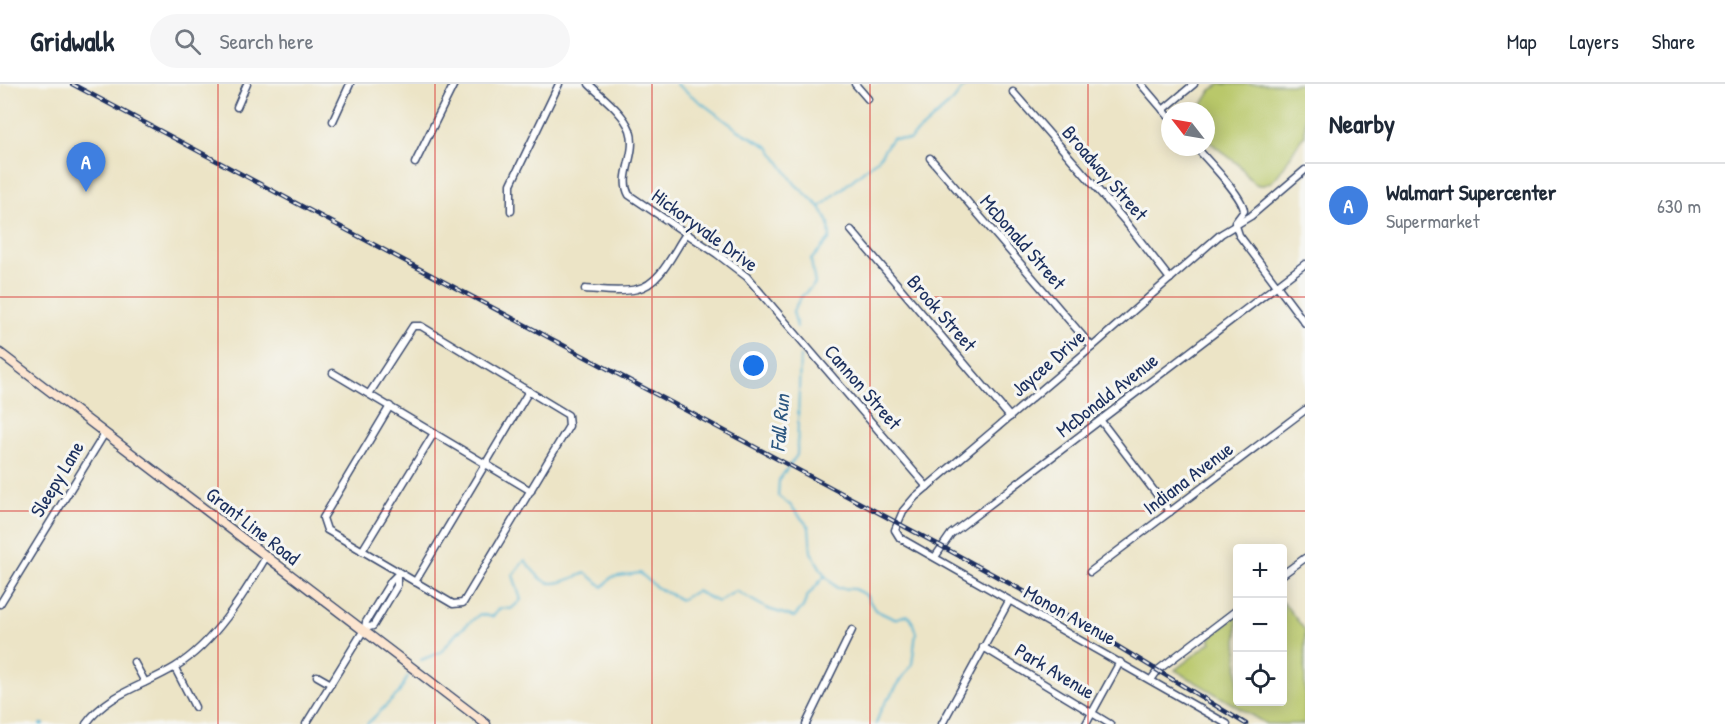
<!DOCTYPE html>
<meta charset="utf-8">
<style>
:root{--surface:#fff;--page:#f6f6f7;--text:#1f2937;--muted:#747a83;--line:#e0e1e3;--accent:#d93025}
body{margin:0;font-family:"Patrick Hand",sans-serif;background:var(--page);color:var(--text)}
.controls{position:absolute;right:18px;bottom:18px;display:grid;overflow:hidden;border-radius:6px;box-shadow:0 3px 15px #0003}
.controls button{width:54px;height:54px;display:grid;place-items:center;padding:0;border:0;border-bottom:2px solid var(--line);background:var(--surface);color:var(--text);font:30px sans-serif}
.compass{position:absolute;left:1161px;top:18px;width:54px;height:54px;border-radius:50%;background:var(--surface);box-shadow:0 3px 15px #0003;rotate:301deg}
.you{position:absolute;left:754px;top:282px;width:21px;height:21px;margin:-15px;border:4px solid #fff;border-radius:50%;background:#1a73e8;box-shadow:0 0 0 9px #1a73e833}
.badge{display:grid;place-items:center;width:39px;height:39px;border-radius:50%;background:var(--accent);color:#fff;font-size:20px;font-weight:700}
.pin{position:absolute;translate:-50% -50px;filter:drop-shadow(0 2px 3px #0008)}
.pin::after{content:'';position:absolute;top:32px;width:21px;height:18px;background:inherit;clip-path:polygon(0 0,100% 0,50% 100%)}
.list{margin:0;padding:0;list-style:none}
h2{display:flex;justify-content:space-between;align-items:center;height:78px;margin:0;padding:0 24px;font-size:26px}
h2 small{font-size:20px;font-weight:400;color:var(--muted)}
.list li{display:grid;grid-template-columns:39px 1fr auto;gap:18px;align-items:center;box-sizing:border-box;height:84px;padding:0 24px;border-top:2px solid var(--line)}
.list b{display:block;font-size:22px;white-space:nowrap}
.list p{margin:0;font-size:20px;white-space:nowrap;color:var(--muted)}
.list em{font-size:20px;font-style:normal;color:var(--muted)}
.icon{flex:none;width:33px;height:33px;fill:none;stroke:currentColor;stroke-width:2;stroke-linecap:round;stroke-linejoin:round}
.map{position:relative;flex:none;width:1305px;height:640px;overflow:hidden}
header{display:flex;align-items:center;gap:36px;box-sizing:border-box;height:84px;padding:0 30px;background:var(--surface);border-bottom:2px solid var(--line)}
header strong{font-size:28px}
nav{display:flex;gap:33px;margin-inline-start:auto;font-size:21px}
.search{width:420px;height:54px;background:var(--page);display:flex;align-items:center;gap:15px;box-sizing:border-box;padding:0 21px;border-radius:33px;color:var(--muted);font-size:22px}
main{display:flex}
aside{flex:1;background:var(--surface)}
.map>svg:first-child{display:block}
.green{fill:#b9c86b;stroke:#6a7c64;stroke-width:1.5}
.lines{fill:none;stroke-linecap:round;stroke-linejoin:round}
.stream{stroke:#54b3d3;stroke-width:2}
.minor-casing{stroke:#3a4a6e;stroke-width:9}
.secondary-casing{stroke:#3a4a6e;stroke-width:11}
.minor{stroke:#fff;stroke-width:6}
.secondary{stroke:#fce5d0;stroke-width:8}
.rail-casing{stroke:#1b2f5e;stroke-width:4.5}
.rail{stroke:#f6f6f2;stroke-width:2;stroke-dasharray:7;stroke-linecap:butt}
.grid{fill:none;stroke:#d62828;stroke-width:1.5;stroke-opacity:0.55}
.labels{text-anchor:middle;stroke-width:6;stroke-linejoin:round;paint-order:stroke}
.street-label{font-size:20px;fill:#1b2f5e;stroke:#f6f6f2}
.water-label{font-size:21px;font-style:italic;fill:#2c5781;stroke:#f6f6f2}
</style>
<header>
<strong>Gridwalk</strong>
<div class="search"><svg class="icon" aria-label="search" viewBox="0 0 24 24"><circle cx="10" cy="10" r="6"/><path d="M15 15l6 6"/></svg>Search here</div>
<nav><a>Map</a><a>Layers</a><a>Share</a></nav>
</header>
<main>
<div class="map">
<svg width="1305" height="640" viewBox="0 0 1305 640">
<rect width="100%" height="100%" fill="#f6f6f2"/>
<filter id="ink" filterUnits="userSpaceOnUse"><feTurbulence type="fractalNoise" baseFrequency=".0167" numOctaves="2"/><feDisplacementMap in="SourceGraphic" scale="12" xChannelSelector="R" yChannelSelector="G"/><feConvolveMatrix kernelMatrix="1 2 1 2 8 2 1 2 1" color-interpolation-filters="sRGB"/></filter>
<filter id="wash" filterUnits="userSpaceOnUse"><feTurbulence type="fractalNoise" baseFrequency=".008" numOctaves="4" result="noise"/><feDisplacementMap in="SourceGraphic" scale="24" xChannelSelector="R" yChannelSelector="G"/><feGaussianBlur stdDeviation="1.35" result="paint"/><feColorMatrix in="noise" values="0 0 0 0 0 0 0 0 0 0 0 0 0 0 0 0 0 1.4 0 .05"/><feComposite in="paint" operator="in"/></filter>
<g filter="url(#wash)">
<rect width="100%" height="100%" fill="#ece4c6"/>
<!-- green -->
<g class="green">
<path d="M1221,0H1305V51C1291,63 1277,112 1254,99C1248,95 1244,86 1239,81C1228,71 1215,65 1206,53V27H1199V25L1211,6Z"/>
<path d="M1283,518L1305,546V640H1266L1175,586L1211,558L1209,555L1237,531L1238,618H1282Z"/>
</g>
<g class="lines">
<!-- stream -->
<g class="stream">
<path d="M676,0L738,46L769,63L795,100L820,123L829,139L830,154L811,176L815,200L801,213L793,227L797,243"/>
<path d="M820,123L879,74L892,54L909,56L953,17L966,0"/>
<path d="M800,272L797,371L779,396L778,412L790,421L809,443L811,468L825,492L837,504L854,505L866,511L875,526L894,535L907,531L911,534L916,549L912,580L881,625L876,640"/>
<path d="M421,576L441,568L457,549L480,530L492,533L500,524L511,525L521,516L513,491L525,476C547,508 553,501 586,489L603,503L612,493L640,489L656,503L681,516L696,507L718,518L736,507L768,525L794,533L803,523L808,511L825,492"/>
<path d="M40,640H44"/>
<path d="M367,640L399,609L408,592"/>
</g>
</g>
</g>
<g filter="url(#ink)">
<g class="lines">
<!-- minor casing -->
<g class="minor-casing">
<g id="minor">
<path d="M589,0C602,13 623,28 630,46C638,70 618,92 629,111L717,170L747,193L927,403"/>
<path d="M855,0L868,15"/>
<path d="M1141,0L1170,34"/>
<path d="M1013,8L1125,137L1170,195"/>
<path d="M237,23L247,0"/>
<path d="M1163,26L1194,0"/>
<path d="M333,37L350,0"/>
<path d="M1196,63C1207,76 1243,112 1244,127L1235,139L1239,151L1305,239"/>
<path d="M930,74L1092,263"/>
<path d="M415,79L454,0"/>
<path d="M511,127V100L559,0"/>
<path d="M851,146L1010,333"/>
<path d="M585,205C602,206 621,209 637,205C661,200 673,168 686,150"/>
<path d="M333,289L531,407"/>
<path d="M369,310L413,242H421L568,331L569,342L463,519L453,520L327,446L323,434L390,322"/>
<path d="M1101,337L1170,428"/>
<path d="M362,467L434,349"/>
<path d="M935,473L951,450L1305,180"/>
<path d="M1090,488L1305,326"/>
<path d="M1282,491L1305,474"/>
<path d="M415,498L529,307"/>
<path d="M0,520L105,349"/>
<path d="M365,544L373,542L397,502V494"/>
<path d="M983,563L1110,640"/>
<path d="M134,578L145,598"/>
<path d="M175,584L195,623"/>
<path d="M317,592L331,600"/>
<path d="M1151,596L1158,586L1238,525"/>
<path d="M86,640C108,609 144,602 175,583C214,559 243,512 266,473"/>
<path d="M306,640L365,544L366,538L391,497L399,489"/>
<path d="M806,640L852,546"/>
<path d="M942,640L1009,517"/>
<path d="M1086,640L1120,578"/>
<path d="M1227,640L900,454L895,446L903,427L915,413L1092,263L1221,150L1251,132L1305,86"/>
</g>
</g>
<!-- secondary casing -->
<g class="secondary-casing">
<path id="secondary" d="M0,269L486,640"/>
</g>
<!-- minor -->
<use href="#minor" class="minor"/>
<!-- secondary -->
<use href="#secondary" class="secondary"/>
<!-- rail casing -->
<g class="rail-casing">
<path id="rail" d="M72,0L941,462L1051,522L1246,640"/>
</g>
<!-- rail -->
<use href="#rail" class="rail"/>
</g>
</g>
<!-- grid -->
<path class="grid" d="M218,0V640M435,0V640M652,0V640M870,0V640M1088,0V640M0,213H1305M0,427H1305"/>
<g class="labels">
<!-- street labels -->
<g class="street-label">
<text transform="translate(1105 89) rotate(49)" y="7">Broadway Street</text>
<text transform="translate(705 146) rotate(36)" y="7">Hickoryvale Drive</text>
<text transform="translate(1023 158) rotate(49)" y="7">McDonald Street</text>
<text transform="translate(942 229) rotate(49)" y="7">Brook Street</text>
<text transform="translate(1048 279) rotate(-41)" y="7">Jaycee Drive</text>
<text transform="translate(863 303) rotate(49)" y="7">Cannon Street</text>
<text transform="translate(1107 311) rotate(-38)" y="7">McDonald Avenue</text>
<text transform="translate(1188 394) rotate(-37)" y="7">Indiana Avenue</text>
<text transform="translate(57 395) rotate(-59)" y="7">Sleepy Lane</text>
<text transform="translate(253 442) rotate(38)" y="7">Grant Line Road</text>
<text transform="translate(1070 531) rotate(29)" y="7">Monon Avenue</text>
<text transform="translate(1055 587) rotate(31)" y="7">Park Avenue</text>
</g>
<!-- water labels -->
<g class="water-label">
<text transform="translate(780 339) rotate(-85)" y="7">Fall Run</text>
</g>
</g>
</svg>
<div class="controls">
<button>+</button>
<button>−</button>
<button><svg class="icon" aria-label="locate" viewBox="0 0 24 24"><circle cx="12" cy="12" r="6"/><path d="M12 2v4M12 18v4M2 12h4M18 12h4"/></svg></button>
</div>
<svg class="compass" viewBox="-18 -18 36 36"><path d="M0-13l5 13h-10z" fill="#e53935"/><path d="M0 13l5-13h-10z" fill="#747a83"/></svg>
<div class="you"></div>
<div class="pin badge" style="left:86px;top:108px;background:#3f7fe0">A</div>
</div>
<aside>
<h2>Nearby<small></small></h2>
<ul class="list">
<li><span class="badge" style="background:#3f7fe0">A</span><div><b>Walmart Supercenter</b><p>Supermarket</p></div><em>630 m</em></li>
</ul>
</aside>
</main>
